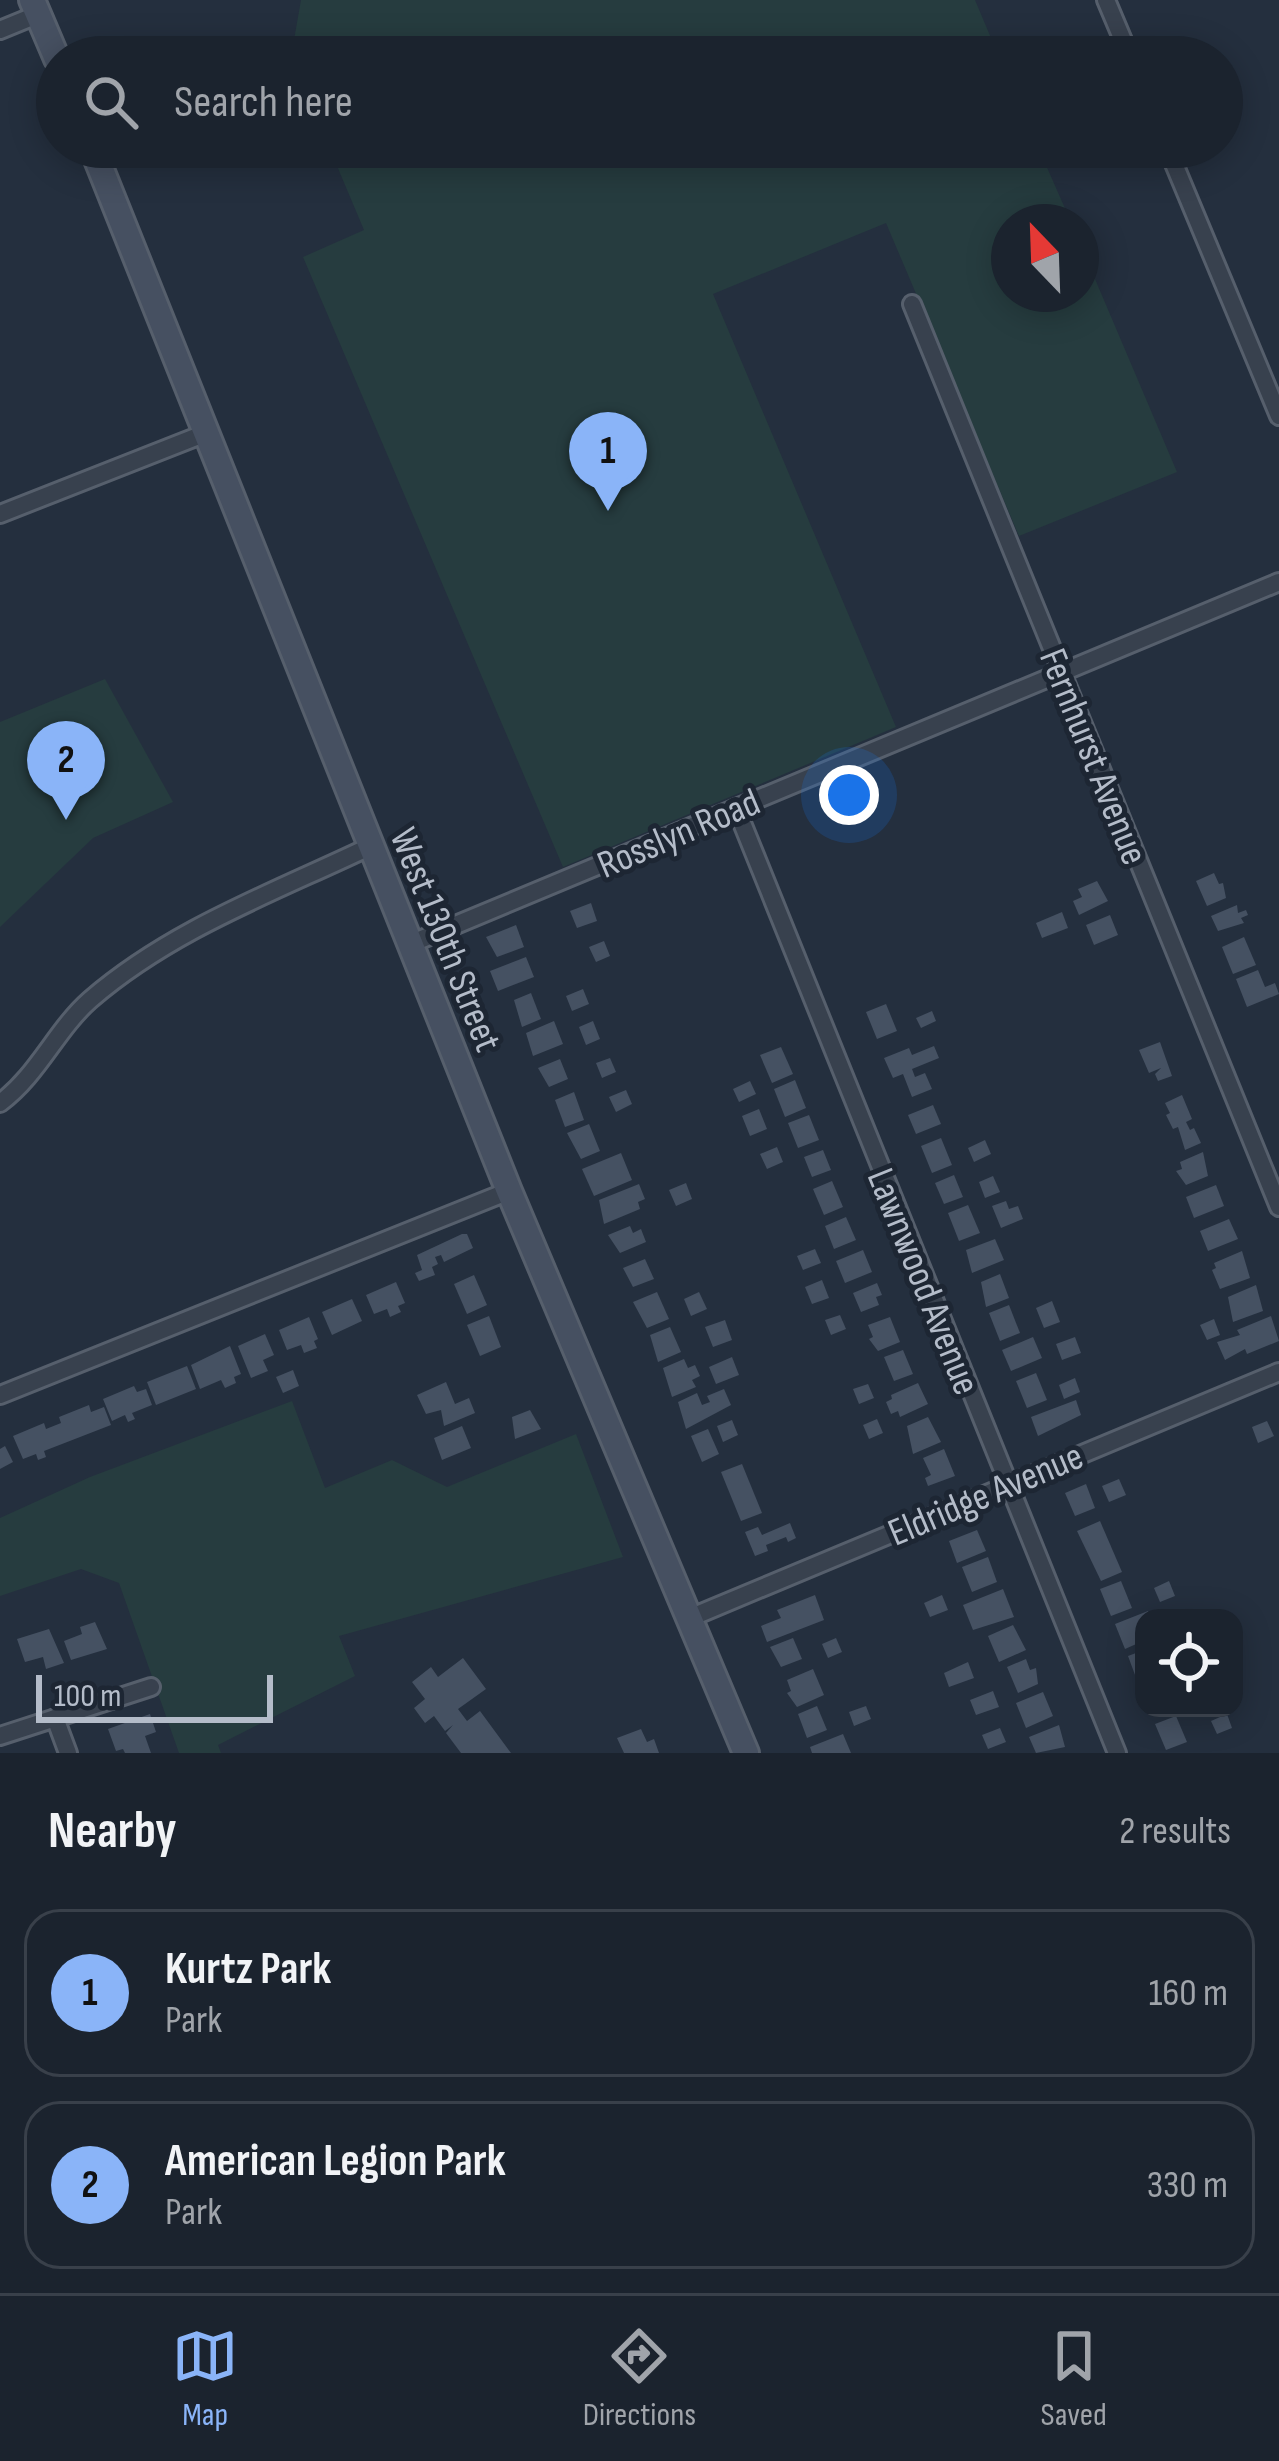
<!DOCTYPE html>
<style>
:root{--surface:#1b232e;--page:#282f3a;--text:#f1f3f6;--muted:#a0a4aa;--line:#39404a;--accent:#8ab4f8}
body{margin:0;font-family:"Sofia Sans Condensed",sans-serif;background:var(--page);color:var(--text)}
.controls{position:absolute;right:36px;bottom:36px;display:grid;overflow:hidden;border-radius:24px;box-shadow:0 6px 30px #0003}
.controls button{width:108px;height:108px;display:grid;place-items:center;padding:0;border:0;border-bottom:3px solid var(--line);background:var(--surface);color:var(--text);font:60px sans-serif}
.compass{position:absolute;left:991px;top:204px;width:108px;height:108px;border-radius:50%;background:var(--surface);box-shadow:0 6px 30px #0003;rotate:337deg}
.scale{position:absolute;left:36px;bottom:30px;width:237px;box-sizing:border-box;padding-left:12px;border:6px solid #b4bcc9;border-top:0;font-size:33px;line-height:42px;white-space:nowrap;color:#b4bcc9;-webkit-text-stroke:9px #1d2633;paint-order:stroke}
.you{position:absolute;left:849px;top:795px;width:42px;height:42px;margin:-30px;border:9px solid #fff;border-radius:50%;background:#1a73e8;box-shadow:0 0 0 18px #1a73e833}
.badge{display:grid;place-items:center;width:78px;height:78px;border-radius:50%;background:var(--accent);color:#111;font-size:39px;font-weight:700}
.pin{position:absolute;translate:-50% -99px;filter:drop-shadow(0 3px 6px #0008)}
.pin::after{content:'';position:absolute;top:63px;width:42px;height:36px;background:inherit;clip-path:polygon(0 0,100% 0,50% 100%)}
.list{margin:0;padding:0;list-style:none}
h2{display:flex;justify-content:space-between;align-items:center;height:156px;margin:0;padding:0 48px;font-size:51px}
h2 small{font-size:39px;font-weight:400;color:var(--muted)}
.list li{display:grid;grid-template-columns:78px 1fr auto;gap:36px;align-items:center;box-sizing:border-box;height:168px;margin:0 24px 24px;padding:0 24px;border:3px solid var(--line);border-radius:36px}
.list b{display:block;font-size:45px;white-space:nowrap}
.list p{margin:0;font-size:39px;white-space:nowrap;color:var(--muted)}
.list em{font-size:39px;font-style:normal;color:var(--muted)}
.icon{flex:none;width:66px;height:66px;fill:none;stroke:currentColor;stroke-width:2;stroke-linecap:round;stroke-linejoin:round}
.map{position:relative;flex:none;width:1279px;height:1753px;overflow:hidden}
.search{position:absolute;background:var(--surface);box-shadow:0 6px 30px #0003;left:36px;right:36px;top:36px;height:132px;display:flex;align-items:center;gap:30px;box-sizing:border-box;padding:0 42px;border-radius:66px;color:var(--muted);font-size:45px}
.sheet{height:540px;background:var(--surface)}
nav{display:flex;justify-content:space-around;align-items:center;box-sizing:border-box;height:168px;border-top:3px solid var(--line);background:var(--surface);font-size:33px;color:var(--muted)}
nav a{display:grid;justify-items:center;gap:6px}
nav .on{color:var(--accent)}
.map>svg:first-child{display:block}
.green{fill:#263c3f}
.building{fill:#455162}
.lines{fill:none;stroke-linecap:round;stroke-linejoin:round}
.minor-casing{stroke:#565f6c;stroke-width:22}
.secondary-casing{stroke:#565f6c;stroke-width:30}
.minor{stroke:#38414e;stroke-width:16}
.secondary{stroke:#465061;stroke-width:24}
.labels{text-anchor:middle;stroke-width:10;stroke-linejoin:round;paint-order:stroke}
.street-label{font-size:39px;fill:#b4bcc9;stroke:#1d2633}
</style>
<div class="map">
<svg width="1279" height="1753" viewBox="0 0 1279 1753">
<rect width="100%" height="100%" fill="#242f3e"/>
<!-- green -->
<g class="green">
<path d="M301,0H975L999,57H291Z"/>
<path d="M329,147H1038L1071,222H1009V294H1081V246L1177,472L1019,536L886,223L713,294L896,727L563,867L303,257L364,230Z"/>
<path d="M105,679L173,802L93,838L0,927V722Z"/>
<path d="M292,1401L325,1488L392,1460L447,1487L576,1434L623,1557L339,1636L355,1676L218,1745L221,1753H179L119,1583L81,1569L0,1596V1518L90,1477Z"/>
</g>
<!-- building -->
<g class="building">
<path d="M1214,873L1219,884L1223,883L1226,898L1207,906L1196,881Z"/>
<path d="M1097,881L1108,901L1079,915L1073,901L1082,897L1078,889Z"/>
<path d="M591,903L597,921L577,928L570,911Z"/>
<path d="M1237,905L1238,913L1246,910L1248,915L1241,918L1244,923L1218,931L1211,916Z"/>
<path d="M1062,912L1068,928L1042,938L1036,923Z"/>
<path d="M1110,915L1118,935L1094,945L1086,925Z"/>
<path d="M516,925L524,947L497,957L486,937Z"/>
<path d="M1244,937L1256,965L1233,974L1222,947Z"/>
<path d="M604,941L610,956L596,962L589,947Z"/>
<path d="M526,957L534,977L498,991L490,971Z"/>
<path d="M1258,970L1265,987L1275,983L1279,994L1247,1007L1236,979Z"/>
<path d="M583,989L589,1004L572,1011L566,996Z"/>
<path d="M531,993L541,1019L522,1027L514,1000Z"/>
<path d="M886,1004L897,1031L877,1039L866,1012Z"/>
<path d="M932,1011L936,1021L921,1028L916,1018Z"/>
<path d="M554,1021L563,1044L533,1056L526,1033Z"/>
<path d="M593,1021L600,1039L586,1045L579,1027Z"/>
<path d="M1160,1042L1172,1076L1158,1081L1155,1074L1161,1068L1149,1073L1139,1050Z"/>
<path d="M934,1046L939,1058L912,1069L915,1077L925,1073L932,1089L912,1097L903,1074L893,1078L884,1058L909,1048L912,1055Z"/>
<path d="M781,1047L793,1074L772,1083L760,1055Z"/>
<path d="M610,1058L616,1072L602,1078L596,1063Z"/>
<path d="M560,1059L568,1079L549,1087L538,1068Z"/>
<path d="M795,1080L806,1108L785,1117L774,1089Z"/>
<path d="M750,1081L756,1094L739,1102L733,1089Z"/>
<path d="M626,1090L632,1104L616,1112L609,1097Z"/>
<path d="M574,1092L584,1120L565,1127L555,1100Z"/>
<path d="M1182,1095L1192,1119L1186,1122L1190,1130L1194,1128L1201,1143L1185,1150L1178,1127L1173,1129L1166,1115L1170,1113L1165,1103Z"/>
<path d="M933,1105L941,1124L916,1134L908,1115Z"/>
<path d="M759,1109L767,1129L750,1136L742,1116Z"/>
<path d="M809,1115L819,1140L798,1148L788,1123Z"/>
<path d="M589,1124L600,1151L581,1159L567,1133Z"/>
<path d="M941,1138L952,1165L932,1173L921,1146Z"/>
<path d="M985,1140L991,1154L974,1162L968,1148Z"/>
<path d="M777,1147L783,1162L767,1169L760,1154Z"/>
<path d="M823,1150L831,1170L812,1177L804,1157Z"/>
<path d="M1203,1152L1208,1176L1186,1185L1176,1171L1182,1169L1180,1162Z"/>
<path d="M621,1153L632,1180L594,1196L582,1169Z"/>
<path d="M954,1175L963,1197L944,1204L935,1183Z"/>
<path d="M993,1176L1000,1192L985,1198L979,1182Z"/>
<path d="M832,1181L843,1207L824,1215L813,1189Z"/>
<path d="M686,1183L692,1199L676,1206L669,1190Z"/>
<path d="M639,1184L645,1199L638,1202L640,1209L604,1224L599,1200Z"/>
<path d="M1216,1185L1224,1206L1194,1218L1186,1197Z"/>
<path d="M1006,1201L1009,1209L1018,1206L1023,1219L1001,1228L992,1206Z"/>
<path d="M968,1205L980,1233L959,1241L948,1213Z"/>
<path d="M846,1217L856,1240L834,1249L825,1226Z"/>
<path d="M1229,1219L1238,1239L1208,1251L1200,1231Z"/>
<path d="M630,1226L633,1233L641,1229L646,1242L620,1253L608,1235Z"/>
<path d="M462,1234H467L473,1248L444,1262L441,1255L435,1257L438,1264L432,1267L435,1275L419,1281L415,1273L422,1270L417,1255Z"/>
<path d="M995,1239L1004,1260L972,1273L966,1250Z"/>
<path d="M815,1249L821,1263L803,1270L797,1256Z"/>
<path d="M863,1250L872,1272L845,1283L836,1261Z"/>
<path d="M1242,1251L1250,1278L1220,1289L1212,1270L1216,1268L1214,1263Z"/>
<path d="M645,1259L654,1279L633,1287L623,1268Z"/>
<path d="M1000,1274L1009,1298L986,1307L981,1282Z"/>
<path d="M474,1275L487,1305L467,1314L454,1284Z"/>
<path d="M822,1280L829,1298L812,1304L805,1287Z"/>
<path d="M396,1282L405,1303L398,1306L401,1312L390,1317L387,1309L374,1314L366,1295Z"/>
<path d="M877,1283L882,1295L876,1297L879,1305L861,1312L853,1293Z"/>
<path d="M1256,1285L1263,1311L1233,1322L1228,1297Z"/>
<path d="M657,1292L669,1319L647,1328L633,1302Z"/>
<path d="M699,1292L707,1309L691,1316L684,1299Z"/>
<path d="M352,1299L362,1321L332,1335L322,1312Z"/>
<path d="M1052,1301L1060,1322L1044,1328L1036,1308Z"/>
<path d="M1009,1305L1020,1333L1000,1341L989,1313Z"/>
<path d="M840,1315L846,1329L831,1335L825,1320Z"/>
<path d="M489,1316L501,1347L480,1356L467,1325Z"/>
<path d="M1271,1316L1279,1341L1247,1354L1245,1349L1225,1360L1217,1342L1240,1335L1237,1330Z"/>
<path d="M309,1317L318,1339L314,1341L317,1348L304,1353L301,1345L287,1350L279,1330Z"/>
<path d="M890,1317L900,1342L878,1351L869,1339L873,1337L868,1325Z"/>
<path d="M1214,1319L1220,1335L1207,1340L1200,1325Z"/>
<path d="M725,1320L732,1340L713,1347L705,1327Z"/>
<path d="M670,1327L681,1352L658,1362L650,1335Z"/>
<path d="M265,1334L274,1355L263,1360L268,1371L251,1378L238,1346Z"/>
<path d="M1033,1337L1042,1358L1011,1371L1002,1350Z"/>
<path d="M1075,1337L1081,1353L1062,1360L1056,1344Z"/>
<path d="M230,1346L241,1374L234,1377L236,1383L225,1388L221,1380L200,1389L191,1365Z"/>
<path d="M903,1350L913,1374L894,1381L884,1357Z"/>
<path d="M732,1357L739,1375L716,1384L709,1367Z"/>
<path d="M684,1359L688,1368L695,1365L700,1376L692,1380L696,1387L672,1397L663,1368Z"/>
<path d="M187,1366L196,1389L156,1405L147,1382Z"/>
<path d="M293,1370L299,1386L283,1393L276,1377Z"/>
<path d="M1036,1373L1047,1400L1027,1408L1016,1381Z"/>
<path d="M1075,1378L1080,1392L1064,1399L1059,1385Z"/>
<path d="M446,1382L455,1404L469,1398L475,1413L444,1426L441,1410L426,1414L417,1395Z"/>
<path d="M918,1383L928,1404L900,1417L898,1411L891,1414L886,1402L892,1399L891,1395Z"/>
<path d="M868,1384L874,1398L859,1404L853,1389Z"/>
<path d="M134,1386L137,1392L146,1389L152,1405L132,1413L135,1419L128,1422L125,1415L112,1421L103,1399Z"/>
<path d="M724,1389L731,1405L686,1429L678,1402L697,1393L702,1405L710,1402L707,1396Z"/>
<path d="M1076,1400L1081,1415L1038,1436L1031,1417Z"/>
<path d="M89,1405L91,1412L104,1407L111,1425L44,1451L46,1457L38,1460L36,1454L23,1459L13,1436L44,1423L46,1429L61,1423L59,1417Z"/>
<path d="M530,1410L541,1429L515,1439L512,1417Z"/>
<path d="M928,1417L941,1442L913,1454L907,1426Z"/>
<path d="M877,1419L883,1433L869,1439L863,1425Z"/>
<path d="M732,1420L738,1435L723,1442L717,1426Z"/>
<path d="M1267,1421L1274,1436L1258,1443L1252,1427Z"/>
<path d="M462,1426L471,1448L442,1460L434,1438Z"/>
<path d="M708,1429L719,1454L702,1462L691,1436Z"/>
<path d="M5,1446L13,1462L0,1469V1449Z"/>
<path d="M944,1449L955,1476L928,1486L925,1478L931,1475L923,1458Z"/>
<path d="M742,1464L762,1513L741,1521L721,1472Z"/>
<path d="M1119,1479L1126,1495L1109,1502L1102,1486Z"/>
<path d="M1086,1484L1095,1508L1075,1516L1065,1493Z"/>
<path d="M1100,1521L1122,1572L1101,1581L1077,1531Z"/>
<path d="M790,1523L796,1538L788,1542L786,1537L766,1545L768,1551L755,1556L745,1532L758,1527L762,1535Z"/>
<path d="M977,1530L986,1551L957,1563L949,1541Z"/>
<path d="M988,1557L997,1582L972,1592L962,1567Z"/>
<path d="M1121,1581L1132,1608L1111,1616L1100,1589Z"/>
<path d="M1169,1581L1175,1596L1160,1602L1154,1588Z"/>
<path d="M1003,1589L1014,1617L973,1630L963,1605Z"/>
<path d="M815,1595L824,1620L767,1642L761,1626L781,1618L777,1610Z"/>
<path d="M942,1595L948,1610L930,1617L924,1603Z"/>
<path d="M1148,1611L1151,1618H1144L1143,1641L1125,1649L1115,1624Z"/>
<path d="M95,1622L107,1649L71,1660L64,1641L82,1634L80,1627Z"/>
<path d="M1013,1625L1026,1650L999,1662L988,1636Z"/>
<path d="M49,1629L64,1663L46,1669L43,1657L25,1662L17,1639Z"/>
<path d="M793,1638L802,1659L781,1667L770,1647Z"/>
<path d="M836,1638L842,1652L828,1658L822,1644Z"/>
<path d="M1144,1650V1681L1138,1683L1128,1656Z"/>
<path d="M463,1658L486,1689L458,1709L467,1721L480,1711L511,1753H461L446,1733L453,1725L445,1731L434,1716L425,1723L414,1708L425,1699L412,1682L431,1667L438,1677Z"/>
<path d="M1026,1659L1030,1670L1036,1668L1038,1684L1018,1693L1007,1667Z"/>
<path d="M968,1662L974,1678L949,1687L944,1673Z"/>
<path d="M813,1669L824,1695L797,1707L787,1693L791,1691L787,1680Z"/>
<path d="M993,1691L999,1707L976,1715L970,1700Z"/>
<path d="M1043,1692L1053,1716L1026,1728L1016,1703Z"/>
<path d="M817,1706L827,1730L807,1738L798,1714Z"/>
<path d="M866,1706L871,1719L854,1726L849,1712Z"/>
<path d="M150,1714L156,1732L145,1736L151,1753H125L123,1749L116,1751L108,1729Z"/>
<path d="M1227,1714L1232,1728L1217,1734L1211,1721Z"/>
<path d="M1176,1716L1187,1742L1166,1750L1155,1724Z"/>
<path d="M1059,1725L1065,1747L1036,1753L1029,1737Z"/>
<path d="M1000,1728L1006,1742L988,1749L982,1735Z"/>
<path d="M641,1729L647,1742L654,1739L659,1753H624L617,1738Z"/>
<path d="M843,1734L851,1753H812L810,1747Z"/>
</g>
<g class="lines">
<!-- minor casing -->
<g class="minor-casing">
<g id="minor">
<path d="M1106,0L1130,57"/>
<path d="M0,30L39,14"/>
<path d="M1167,147L1279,416"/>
<path d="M912,304L1279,1207"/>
<path d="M0,514L206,433"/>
<path d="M736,808L1117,1753"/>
<path d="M410,944L1279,582"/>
<path d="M0,1103C38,1075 56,1030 90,1000C172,929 275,892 371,846"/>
<path d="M0,1395L509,1191"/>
<path d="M692,1617L1279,1372"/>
<path d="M55,1718L68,1753"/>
<path d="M0,1736L151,1687"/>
</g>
</g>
<!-- secondary casing -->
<g class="secondary-casing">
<g id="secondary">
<path d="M32,0L57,59"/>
<path d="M92,147L509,1191L746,1753"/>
</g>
</g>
<!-- minor -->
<use href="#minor" class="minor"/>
<!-- secondary -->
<use href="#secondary" class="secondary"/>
</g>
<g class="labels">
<!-- street labels -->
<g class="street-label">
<text transform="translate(1095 756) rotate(68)" y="14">Fernhurst Avenue</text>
<text transform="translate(678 832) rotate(-23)" y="14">Rosslyn Road</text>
<text transform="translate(447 939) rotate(68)" y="14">West 130th Street</text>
<text transform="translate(925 1281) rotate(68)" y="14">Lawnwood Avenue</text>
<text transform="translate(985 1493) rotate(-23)" y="14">Eldridge Avenue</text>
</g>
</g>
</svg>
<div class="controls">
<button><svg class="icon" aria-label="locate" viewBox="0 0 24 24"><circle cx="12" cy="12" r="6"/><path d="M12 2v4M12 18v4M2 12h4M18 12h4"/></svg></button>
</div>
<svg class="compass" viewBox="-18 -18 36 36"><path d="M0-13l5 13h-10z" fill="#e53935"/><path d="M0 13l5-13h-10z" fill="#a0a4aa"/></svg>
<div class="scale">100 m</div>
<div class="you"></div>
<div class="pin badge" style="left:608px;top:511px">1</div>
<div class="pin badge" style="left:66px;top:820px">2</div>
<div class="search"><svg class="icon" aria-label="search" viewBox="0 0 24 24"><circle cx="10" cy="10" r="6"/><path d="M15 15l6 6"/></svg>Search here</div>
</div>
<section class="sheet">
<h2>Nearby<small>2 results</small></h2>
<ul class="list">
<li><span class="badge">1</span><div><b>Kurtz Park</b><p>Park</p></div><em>160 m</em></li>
<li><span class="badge">2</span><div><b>American Legion Park</b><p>Park</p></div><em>330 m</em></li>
</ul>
</section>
<nav>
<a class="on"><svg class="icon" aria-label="map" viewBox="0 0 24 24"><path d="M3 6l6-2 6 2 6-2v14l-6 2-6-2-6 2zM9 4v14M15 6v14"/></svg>Map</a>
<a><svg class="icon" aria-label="directions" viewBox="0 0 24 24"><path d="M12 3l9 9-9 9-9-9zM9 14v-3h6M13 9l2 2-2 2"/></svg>Directions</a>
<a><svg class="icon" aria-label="saved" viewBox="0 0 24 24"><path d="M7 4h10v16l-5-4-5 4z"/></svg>Saved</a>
</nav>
